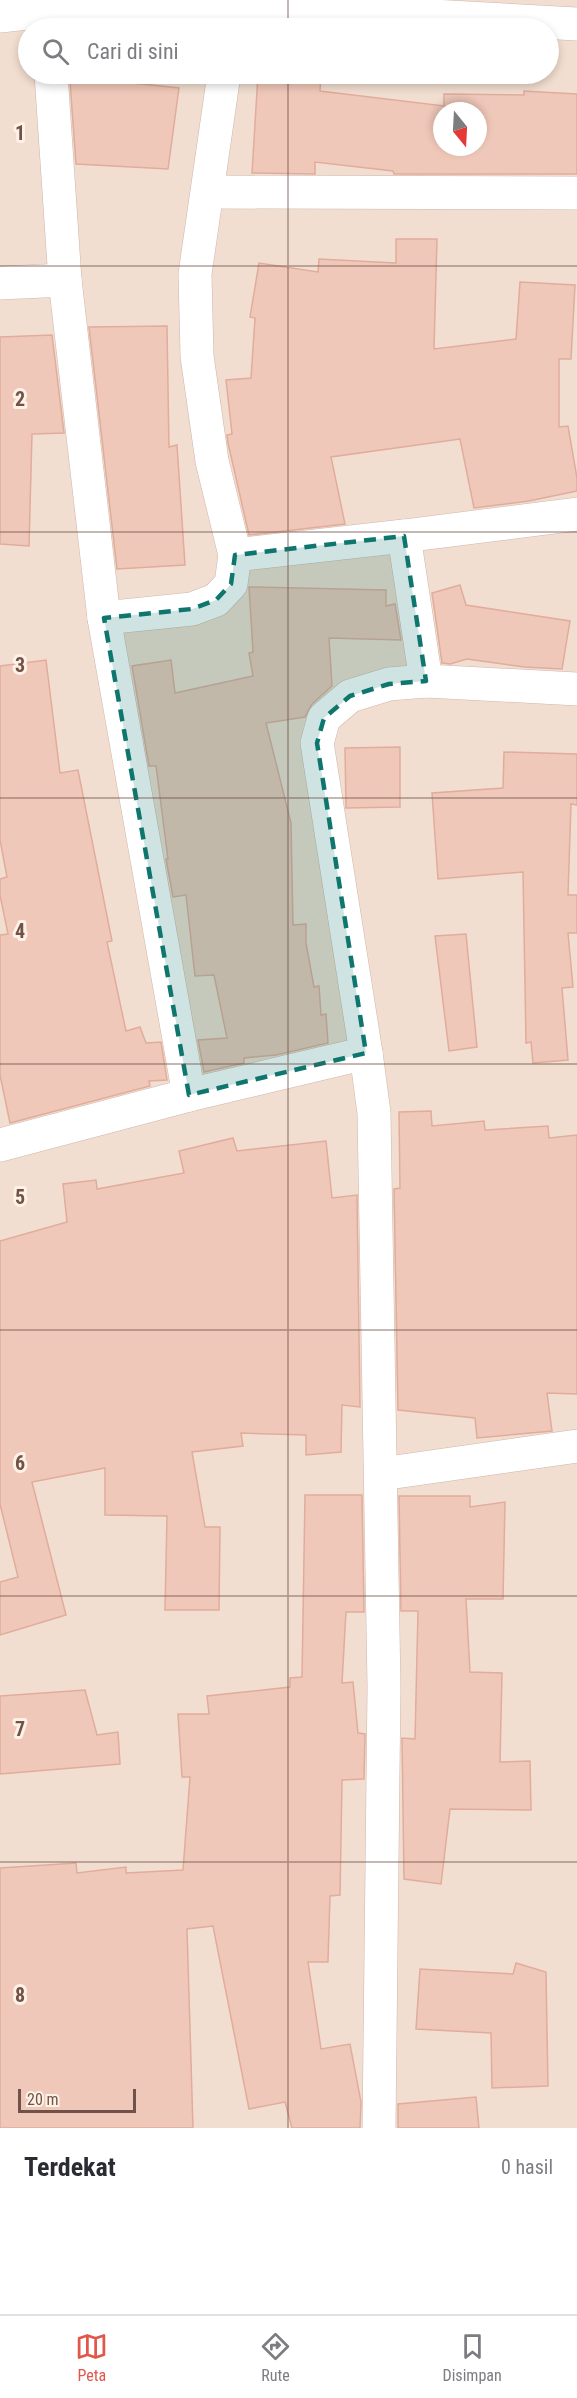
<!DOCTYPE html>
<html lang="id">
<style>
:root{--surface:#fff;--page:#f2f2f3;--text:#2b2b33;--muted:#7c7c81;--line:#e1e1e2;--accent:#e15749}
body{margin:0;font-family:"Roboto Condensed",sans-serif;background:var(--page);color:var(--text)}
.compass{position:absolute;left:433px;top:102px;width:54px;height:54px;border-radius:50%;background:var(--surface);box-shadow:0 3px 9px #0003;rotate:162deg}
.scale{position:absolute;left:18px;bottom:15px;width:118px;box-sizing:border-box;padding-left:6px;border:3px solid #715249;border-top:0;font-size:16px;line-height:21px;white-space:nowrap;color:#715249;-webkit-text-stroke:4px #fef2e6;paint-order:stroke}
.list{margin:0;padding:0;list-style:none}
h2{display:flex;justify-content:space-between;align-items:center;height:78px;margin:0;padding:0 24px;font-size:26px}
h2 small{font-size:20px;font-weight:400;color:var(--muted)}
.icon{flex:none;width:33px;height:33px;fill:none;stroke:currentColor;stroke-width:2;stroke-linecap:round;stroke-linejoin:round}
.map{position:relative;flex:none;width:577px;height:2128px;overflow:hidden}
.search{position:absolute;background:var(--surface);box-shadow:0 3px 9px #0003;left:18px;right:18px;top:18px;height:66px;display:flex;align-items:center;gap:15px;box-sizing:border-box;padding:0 21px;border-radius:33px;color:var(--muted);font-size:22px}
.sheet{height:186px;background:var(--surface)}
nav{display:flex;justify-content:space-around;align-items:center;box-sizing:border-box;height:84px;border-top:2px solid var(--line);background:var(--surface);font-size:16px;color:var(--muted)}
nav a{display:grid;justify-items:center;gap:3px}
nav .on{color:var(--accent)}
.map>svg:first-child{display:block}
.residential{fill:#f2ded0;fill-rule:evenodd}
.building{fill:#efc8b9;stroke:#e1ac9b;stroke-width:1.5;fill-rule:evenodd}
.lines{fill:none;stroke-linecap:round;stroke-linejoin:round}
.minor-casing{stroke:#ceb6ab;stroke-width:34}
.minor{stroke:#fff;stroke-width:33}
.marked{fill:#0f766e;fill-opacity:0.2;stroke:#0f766e;stroke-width:4.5;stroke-dasharray:12 8;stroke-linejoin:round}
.grid{fill:none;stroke:#715249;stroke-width:1.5;stroke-opacity:0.55}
.grid-label{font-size:20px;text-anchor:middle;font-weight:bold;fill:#715249;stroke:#fef2e6;stroke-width:6;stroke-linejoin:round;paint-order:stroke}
</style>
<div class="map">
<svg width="577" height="2128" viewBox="0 0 577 2128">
<rect width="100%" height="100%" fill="#fbede1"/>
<!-- residential -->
<path class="residential" d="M0,0H577V2128H0ZM28,28H548V74H28ZM442,111H478V147H442Z"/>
<!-- building -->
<g class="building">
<path d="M258,74H321L320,91L444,106V94L524,95V91L577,94V174H394L393,171L315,162V174L252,173ZM442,111H478V147H442Z"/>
<path d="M105,80L179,88L168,169L76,164L70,81L104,82Z"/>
<path d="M396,239H437L434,349L516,339L520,282L575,285L571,359H559V427L568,426L577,478V491L529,501L474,508L460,439L331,457L345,524L249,535L228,443L227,435L232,434L226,380L251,378L255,318L250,317L259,263L318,272L319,259L396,263Z"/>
<path d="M167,326L169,447L177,445L185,565L117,569L89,327Z"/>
<path d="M52,335L64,433L32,434L29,546L0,544V337Z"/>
<path d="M460,585L466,605L570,621L562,669L524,667L467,659L450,664L442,663L432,593Z"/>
<path d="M249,587L386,590V606L395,604L401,640L329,638L332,686L312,704L305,717L266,723L291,823L293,925L306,924V943L314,987L319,986L321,1015L326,1014L328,1043L276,1055L244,1058V1063L204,1072L198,1040L227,1038L214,975L195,976L186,895L173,897L166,859H168L156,766H149L132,666L171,660L175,693L253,676L249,653L253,652Z"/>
<path d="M46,660L60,773L78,770L112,941L107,942L126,1031L140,1027L146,1043L161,1042L167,1080L149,1081L150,1086L10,1123L0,1075V935L8,934L0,895V879L7,877L0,840V666Z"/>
<path d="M400,747V807L346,808L345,748Z"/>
<path d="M504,752L577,754V805L571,804L568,895H577V933H568L573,987L562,988L568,1060L533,1063L531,1042L526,1043L523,872L438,879L432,793L503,788Z"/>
<path d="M466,934L477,1047L449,1051L435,936Z"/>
<path d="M431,1111L432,1126L484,1121L485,1130L548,1126L549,1138L577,1135V1394L547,1393L552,1431L477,1438L475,1418L398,1410L394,1189L400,1188L399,1112Z"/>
<path d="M233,1138L237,1151L326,1141L332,1198L357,1195L360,1407L342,1405L341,1452L306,1455V1435L241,1433L243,1446L192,1452L205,1527H220L219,1610H165L167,1516L105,1515V1468L32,1482L66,1615L0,1635V1582L18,1577L0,1504V1241L67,1222L63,1184L96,1180L97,1189L184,1173L179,1151Z"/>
<path d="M305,1495H362L364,1612H346L342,1683L353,1682L358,1733L365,1734L364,1779L342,1780L340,1895L330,1896L328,1962H308L321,2049L350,2044L361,2102L360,2128H292L285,2102L249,2109L213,1926L187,1929L193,2128H0V1868L76,1863L77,1873L126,1867V1873L183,1870L190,1777H182L178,1714H209L207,1696L290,1687V1678L302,1677Z"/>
<path d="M399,1496H470V1507L505,1502L503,1599H466L470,1672L502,1673L500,1762L530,1761L531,1810L450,1809L441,1884L404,1879L402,1738L415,1739L418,1611H401Z"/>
<path d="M85,1690L97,1735L118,1732L120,1764L0,1774V1696Z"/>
<path d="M516,1963L546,1972L548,2086L492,2088L491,2033L416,2029L420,1969L513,1974Z"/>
<path d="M476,2097L479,2128H398V2104Z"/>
</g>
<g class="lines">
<!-- minor casing -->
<g class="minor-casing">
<g id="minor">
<path d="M0,16L46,11L234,5L577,24"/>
<path d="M51,74L65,280L104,618L189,1095"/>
<path d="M208,192L577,193"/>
<path d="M0,283L65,280"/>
<path d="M235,555L404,536"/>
<path d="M104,618L192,609L216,600L231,584L235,555L212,461L197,356L195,274L224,74"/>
<path d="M426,681L404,536L577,514"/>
<path d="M366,1053L374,1113L384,1687L379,2128"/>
<path d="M0,1145L189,1095L366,1053L317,743L324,718L350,696L389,684L426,681L577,689"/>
<path d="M381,1474L577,1446"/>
</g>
</g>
<!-- minor -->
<use href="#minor" class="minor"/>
</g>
<!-- marked area -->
<path class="marked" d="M404,536L426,681L389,684L350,696L324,718L317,743L366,1053L189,1095L104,618L192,609L216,600L231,584L235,555Z"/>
<!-- grid -->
<path class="grid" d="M288,0V28M288,74V2128M0,266H577M0,532H577M0,798H577M0,1064H577M0,1330H577M0,1596H577M0,1862H577"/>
<g class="grid-label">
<text x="20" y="140">1</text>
<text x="20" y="406">2</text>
<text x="20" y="672">3</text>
<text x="20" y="938">4</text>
<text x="20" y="1204">5</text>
<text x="20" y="1470">6</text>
<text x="20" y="1736">7</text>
<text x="20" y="2002">8</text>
</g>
</svg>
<svg class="compass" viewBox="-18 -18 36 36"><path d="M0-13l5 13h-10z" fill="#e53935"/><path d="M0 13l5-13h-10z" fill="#7c7c81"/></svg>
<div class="scale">20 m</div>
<div class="search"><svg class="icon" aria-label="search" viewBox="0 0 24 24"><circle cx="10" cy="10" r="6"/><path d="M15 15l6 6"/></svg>Cari di sini</div>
</div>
<section class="sheet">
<h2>Terdekat<small>0 hasil</small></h2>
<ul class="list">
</ul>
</section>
<nav>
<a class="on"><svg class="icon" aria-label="map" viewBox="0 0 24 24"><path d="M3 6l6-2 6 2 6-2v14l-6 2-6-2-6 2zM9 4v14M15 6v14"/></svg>Peta</a>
<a><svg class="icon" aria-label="directions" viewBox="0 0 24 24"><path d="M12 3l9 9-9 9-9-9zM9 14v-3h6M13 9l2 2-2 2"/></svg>Rute</a>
<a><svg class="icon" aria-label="saved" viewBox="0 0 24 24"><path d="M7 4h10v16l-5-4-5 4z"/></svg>Disimpan</a>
</nav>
